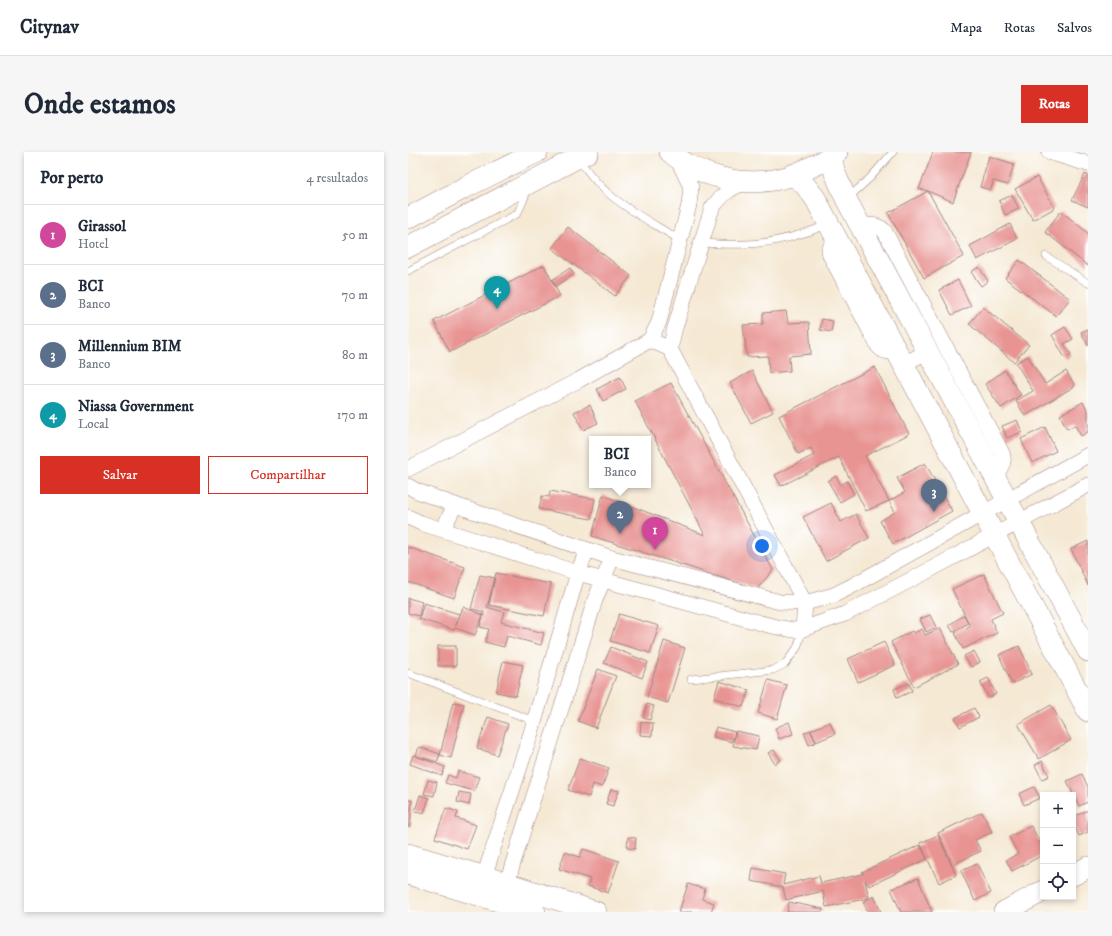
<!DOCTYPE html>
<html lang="pt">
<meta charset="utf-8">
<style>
:root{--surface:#fff;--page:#f6f6f7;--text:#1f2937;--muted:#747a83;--line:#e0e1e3;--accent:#d93025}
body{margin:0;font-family:"IM FELL DW Pica",serif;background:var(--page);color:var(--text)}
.controls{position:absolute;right:12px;bottom:12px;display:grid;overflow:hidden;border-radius:0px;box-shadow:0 2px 6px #0003}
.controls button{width:36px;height:36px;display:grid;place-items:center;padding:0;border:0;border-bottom:1px solid var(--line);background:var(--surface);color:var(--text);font:20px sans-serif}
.you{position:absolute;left:354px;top:394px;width:14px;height:14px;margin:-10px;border:3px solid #fff;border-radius:50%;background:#1a73e8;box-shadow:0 0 0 6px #1a73e833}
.badge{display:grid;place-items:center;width:26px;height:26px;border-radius:50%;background:var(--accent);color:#fff;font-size:13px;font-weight:700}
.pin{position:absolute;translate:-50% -33px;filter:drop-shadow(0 1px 2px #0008)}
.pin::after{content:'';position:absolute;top:21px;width:14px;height:12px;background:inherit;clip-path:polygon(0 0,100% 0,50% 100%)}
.popup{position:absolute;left:181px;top:284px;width:62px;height:52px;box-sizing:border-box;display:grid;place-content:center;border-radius:0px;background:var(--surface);filter:drop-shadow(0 1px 3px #0005);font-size:13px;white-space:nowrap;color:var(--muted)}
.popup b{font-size:15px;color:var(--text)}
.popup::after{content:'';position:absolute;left:50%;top:100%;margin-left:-8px;border:8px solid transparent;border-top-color:var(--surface)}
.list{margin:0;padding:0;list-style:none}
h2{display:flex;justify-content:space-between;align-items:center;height:52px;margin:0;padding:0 16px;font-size:17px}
h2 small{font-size:13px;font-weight:400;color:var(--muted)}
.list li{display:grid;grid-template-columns:26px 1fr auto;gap:12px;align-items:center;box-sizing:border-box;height:60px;padding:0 16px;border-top:1px solid var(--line)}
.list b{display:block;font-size:15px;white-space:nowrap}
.list p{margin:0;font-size:13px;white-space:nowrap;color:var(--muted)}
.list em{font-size:13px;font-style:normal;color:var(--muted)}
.actions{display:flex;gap:8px;padding:12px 16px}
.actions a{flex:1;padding:9px 0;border:1px solid var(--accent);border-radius:0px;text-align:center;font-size:14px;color:var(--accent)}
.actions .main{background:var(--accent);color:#fff}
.icon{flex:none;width:22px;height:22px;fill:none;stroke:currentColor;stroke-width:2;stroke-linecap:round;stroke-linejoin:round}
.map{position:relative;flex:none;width:680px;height:760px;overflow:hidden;border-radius:0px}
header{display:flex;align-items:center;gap:24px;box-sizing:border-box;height:56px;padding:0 20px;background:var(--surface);border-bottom:1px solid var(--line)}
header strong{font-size:19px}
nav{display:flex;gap:22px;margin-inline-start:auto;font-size:14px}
.intro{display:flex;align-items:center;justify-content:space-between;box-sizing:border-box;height:96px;padding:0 24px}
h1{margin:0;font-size:28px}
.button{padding:10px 18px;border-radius:0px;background:var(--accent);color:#fff;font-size:14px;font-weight:700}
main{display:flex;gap:24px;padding:0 24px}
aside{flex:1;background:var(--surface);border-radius:0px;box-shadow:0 2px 6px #0003}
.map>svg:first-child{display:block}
.building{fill:#e89493}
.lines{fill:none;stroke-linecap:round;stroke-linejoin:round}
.lane-casing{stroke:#a08480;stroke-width:8}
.street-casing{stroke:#a08480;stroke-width:16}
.secondary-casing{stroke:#a08480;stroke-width:22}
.lane{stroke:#fff;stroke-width:7}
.street{stroke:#fff;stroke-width:15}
.secondary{stroke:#fff;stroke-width:21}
</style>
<header>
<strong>Citynav</strong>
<nav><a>Mapa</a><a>Rotas</a><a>Salvos</a></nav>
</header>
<div class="intro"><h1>Onde estamos</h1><a class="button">Rotas</a></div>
<main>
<aside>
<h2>Por perto<small>4 resultados</small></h2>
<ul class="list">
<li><span class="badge" style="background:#d1479c">1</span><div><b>Girassol</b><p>Hotel</p></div><em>50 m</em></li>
<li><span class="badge" style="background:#5c6f8a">2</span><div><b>BCI</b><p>Banco</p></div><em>70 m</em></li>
<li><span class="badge" style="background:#5c6f8a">3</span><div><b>Millennium BIM</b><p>Banco</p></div><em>80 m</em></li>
<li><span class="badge" style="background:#0f9aa8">4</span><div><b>Niassa Government</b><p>Local</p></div><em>170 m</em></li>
</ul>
<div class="actions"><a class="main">Salvar</a><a>Compartilhar</a></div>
</aside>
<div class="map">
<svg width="680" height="760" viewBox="0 0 680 760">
<rect width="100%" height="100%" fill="#fff"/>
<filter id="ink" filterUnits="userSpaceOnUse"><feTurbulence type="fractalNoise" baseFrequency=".025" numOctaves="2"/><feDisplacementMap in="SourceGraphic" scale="8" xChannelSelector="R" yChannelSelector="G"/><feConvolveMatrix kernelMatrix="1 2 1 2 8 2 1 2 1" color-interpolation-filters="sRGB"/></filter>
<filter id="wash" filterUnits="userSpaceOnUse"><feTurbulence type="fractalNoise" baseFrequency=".012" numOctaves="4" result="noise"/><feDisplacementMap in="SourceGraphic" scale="16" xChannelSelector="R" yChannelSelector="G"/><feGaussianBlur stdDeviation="0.9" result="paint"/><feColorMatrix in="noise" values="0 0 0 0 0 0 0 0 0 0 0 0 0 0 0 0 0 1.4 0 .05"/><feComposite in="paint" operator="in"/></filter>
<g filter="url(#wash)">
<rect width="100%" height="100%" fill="#f5e9d4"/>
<g id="blocks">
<!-- building -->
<g class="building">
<path d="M525,0H563L545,50L520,39L511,37Z"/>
<path d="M581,4L606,12L600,33L585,29L583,38L572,35Z"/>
<path d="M677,22L680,23V55L664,48Z"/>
<path d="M629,25L647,56L625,68L607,37Z"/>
<path d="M520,39L556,104L516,126L480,61Z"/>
<path d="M604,43L611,57L597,63L591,49Z"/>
<path d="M653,59L680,81V114L637,80Z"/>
<path d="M602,72L609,87L569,108L562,94Z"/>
<path d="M160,75L223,124L207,144L144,96Z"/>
<path d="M611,108L662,147L648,164L597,126Z"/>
<path d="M136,113L152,144L42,200L26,169Z"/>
<path d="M571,115L580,129L573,134L563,120Z"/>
<path d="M162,116L166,122L148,134L144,128Z"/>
<path d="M550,128L563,154L544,163L531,138Z"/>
<path d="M575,155L621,193L606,210L561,172Z"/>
<path d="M378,159L380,171L401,170L403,202L381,204L382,219L361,221L360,204L339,205L335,173L355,172V161Z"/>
<path d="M414,167L425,169L423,180L412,178Z"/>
<path d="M657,175L665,187L656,192L663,202L657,206L644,183Z"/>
<path d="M680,177V194L673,180Z"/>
<path d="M620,204L637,232L658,219L667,234L617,264L608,249L625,239L608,211Z"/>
<path d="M467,215L501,282L457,304L481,349L458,359L431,305L373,334L367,323L406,303L403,296L390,302L371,264Z"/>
<path d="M597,218L613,243L593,256L577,232Z"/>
<path d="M344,219L365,260L343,271L322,231Z"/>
<path d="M212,225L218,237L195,249L189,237Z"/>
<path d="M263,231L365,418L349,437L184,384L195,343L297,383L227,249Z"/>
<path d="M675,250L680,259V280L673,284L667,273L659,277L652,263Z"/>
<path d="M182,253L190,271L175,278L166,260Z"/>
<path d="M609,268L614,280L599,286L594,274Z"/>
<path d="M637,275L648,299L624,311L613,287Z"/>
<path d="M517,311L544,359L485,392L472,369L487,360L481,349L497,340L489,326Z"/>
<path d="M428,324L433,333L439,329L446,342L432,350L420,329Z"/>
<path d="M142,339L187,347L183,367L131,357L134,344L141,345Z"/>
<path d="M423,351L433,370L448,362L461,386L418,409L395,365Z"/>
<path d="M680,389V434L663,397Z"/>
<path d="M0,395L57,415L46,446L0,430Z"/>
<path d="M88,421L143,432L136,464L81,453Z"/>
<path d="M576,422L595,461L583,467L589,481L555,497L547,481L562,474L544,437Z"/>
<path d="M72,423L87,426L79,455L96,460L93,470L136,481L133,493L99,484L96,495L77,490L81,477L72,475L76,460L63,457Z"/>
<path d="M0,446L14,450L11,464L0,461Z"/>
<path d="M16,451L51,462L48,474L55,455L75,463L67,483L47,476L46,478L11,467Z"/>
<path d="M211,462L251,474L242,501L202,489Z"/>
<path d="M522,463L528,475L518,480L512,467Z"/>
<path d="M556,463L560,471L545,480L541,473Z"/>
<path d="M532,476L550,512L506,535L483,490L504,479L506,481L514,477L517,483Z"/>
<path d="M256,489L277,496L260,551L239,545Z"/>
<path d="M476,490L487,513L450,530L440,507Z"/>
<rect x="30" y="494" width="18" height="20"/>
<path d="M611,494L624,522L604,532L591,503Z"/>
<path d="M203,495L240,510L234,526L196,511Z"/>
<path d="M566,499L572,510L563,515L556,504Z"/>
<path d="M95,509L115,513L108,544L88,540Z"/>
<path d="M190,517L208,524L188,576L170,569Z"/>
<path d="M580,526L588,542L581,546L572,530Z"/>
<path d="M360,528L379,533L369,567L350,561Z"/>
<path d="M311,529L341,538L335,555L306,546Z"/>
<path d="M501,531L504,539L489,546L486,537Z"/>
<path d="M45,550L56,552L43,606L32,603Z"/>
<path d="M239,552L246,554L242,568L235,566Z"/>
<path d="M643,553L663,588L631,607L610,572Z"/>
<path d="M566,556L571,565L552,575L547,566Z"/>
<path d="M80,565L100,572L89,603L69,596Z"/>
<path d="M233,570L245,571L244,584L232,583Z"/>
<path d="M381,570L385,582L371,587L367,576Z"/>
<path d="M422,570L427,582L408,590L403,578Z"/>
<path d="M308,575L327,580L324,590L305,585Z"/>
<path d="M402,578L408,590L401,593L396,581Z"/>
<path d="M328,579L351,584L348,598L325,594Z"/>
<path d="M11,595L32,602L29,610L8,604Z"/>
<path d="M366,598L373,608L367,612L360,601Z"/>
<path d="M5,603L37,615L34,624L2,612Z"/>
<path d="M172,606L201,616L194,635L185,632L181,645L160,638Z"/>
<path d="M634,609L641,624L634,627L627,613Z"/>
<path d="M50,619L71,625L66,639L37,631L40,623L48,626Z"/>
<path d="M674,622L680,635V650L671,654L659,629Z"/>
<path d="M20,628L29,630L26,644L16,642Z"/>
<path d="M626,635L632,646L616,653L611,642Z"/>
<path d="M203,637L211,639L205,654L198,652Z"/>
<path d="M51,640L63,642L61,653L49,650Z"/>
<path d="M12,643L21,646L16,661L7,659Z"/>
<path d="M0,648H4L2,675H0Z"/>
<path d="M38,656L50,660L48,666L68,673L59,697L27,686Z"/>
<path d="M680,658V680L671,684L665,670V665Z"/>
<path d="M574,660L584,680L567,688L573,699L544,713L530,681Z"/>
<path d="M623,674L635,696V703L604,719L598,708L610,702L601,685Z"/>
<path d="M530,683L548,723L531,731L512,691Z"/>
<path d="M220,685L228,686L227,697L219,696Z"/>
<path d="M512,693L519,707L461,734L457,728L461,746L418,755L415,739L378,748L375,735L343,729L345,716L377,722L375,733L411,724L413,731L455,722L454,720Z"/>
<path d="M175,697L211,709L200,741L180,734L182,727L151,717L157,700L172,705Z"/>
<path d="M569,712L583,741L567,749L553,719Z"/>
<path d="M510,726L524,760H493L483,737Z"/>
<path d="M280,732L297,737L294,747L306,751L303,760H271Z"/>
<path d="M466,744L473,760H460L455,750Z"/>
<path d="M381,750L415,757L414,760H379Z"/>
</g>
</g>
</g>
<g filter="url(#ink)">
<use href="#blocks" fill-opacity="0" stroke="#a08480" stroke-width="1"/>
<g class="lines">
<!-- lane casing -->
<g class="lane-casing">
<g id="lane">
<path d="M170,6C179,19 189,32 201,42C222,60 248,73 272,88"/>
<path d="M441,45L462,26L485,0"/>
<path d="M293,91C308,92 324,93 339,92C366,91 394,83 419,73"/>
<path d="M638,104L680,131"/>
<path d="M0,119L109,62L114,52L120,37"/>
<path d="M0,521L126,569"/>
<path d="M283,527L365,518L377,512L389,496L395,477"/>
</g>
</g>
<!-- street casing -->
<g class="street-casing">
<g id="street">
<path d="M641,0L680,12"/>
<path d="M452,73C461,73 472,72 477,80L594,301C598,310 592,316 587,325"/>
<path d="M428,85L421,98L422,103L470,194C476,201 481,200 489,199"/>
<path d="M242,188L262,197L397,451L395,477"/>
<path d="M262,197L266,179L304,56C314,43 323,34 339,31"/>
<path d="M496,212L520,199"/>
<path d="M0,317L171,228L242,188L251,170L281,53L283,35L269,6"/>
<path d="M0,334L9,339L47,353L204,406L372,450L397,451L426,443L442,435L680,303"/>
<path d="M0,365L13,371L170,421L364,474L385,478L395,477L437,462L514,422L680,333"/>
<path d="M35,377L47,353"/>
<path d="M73,734L122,584L170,421L179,398"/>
<path d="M96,740L187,448L204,406"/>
</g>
</g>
<!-- secondary casing -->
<g class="secondary-casing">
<g id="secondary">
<path d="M262,0C291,25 334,35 371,27C382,25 392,20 403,15C412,11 421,8 429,0"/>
<path d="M423,6L427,21L438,47L680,499"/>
<path d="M385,23L396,32L407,46L680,559"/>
<path d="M0,66L58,35L129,0"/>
<path d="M0,95L180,0"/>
<path d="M0,702L98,731L188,760"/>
<path d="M0,722L127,760"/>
<path d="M665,723L680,715"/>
<path d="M596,760L635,739"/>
</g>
</g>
<!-- lane -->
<use href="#lane" class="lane"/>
<!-- street -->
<use href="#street" class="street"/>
<!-- secondary -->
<use href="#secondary" class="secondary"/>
</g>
</g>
</svg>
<div class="controls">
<button>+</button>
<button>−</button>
<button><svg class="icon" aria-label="locate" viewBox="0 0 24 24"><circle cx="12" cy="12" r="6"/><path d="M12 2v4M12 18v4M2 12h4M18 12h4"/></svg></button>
</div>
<div class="you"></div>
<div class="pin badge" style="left:247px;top:398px;background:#d1479c">1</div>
<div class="pin badge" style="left:212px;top:382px;background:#5c6f8a">2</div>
<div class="popup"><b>BCI</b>Banco</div>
<div class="pin badge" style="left:526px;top:360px;background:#5c6f8a">3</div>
<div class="pin badge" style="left:89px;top:157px;background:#0f9aa8">4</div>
</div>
</main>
